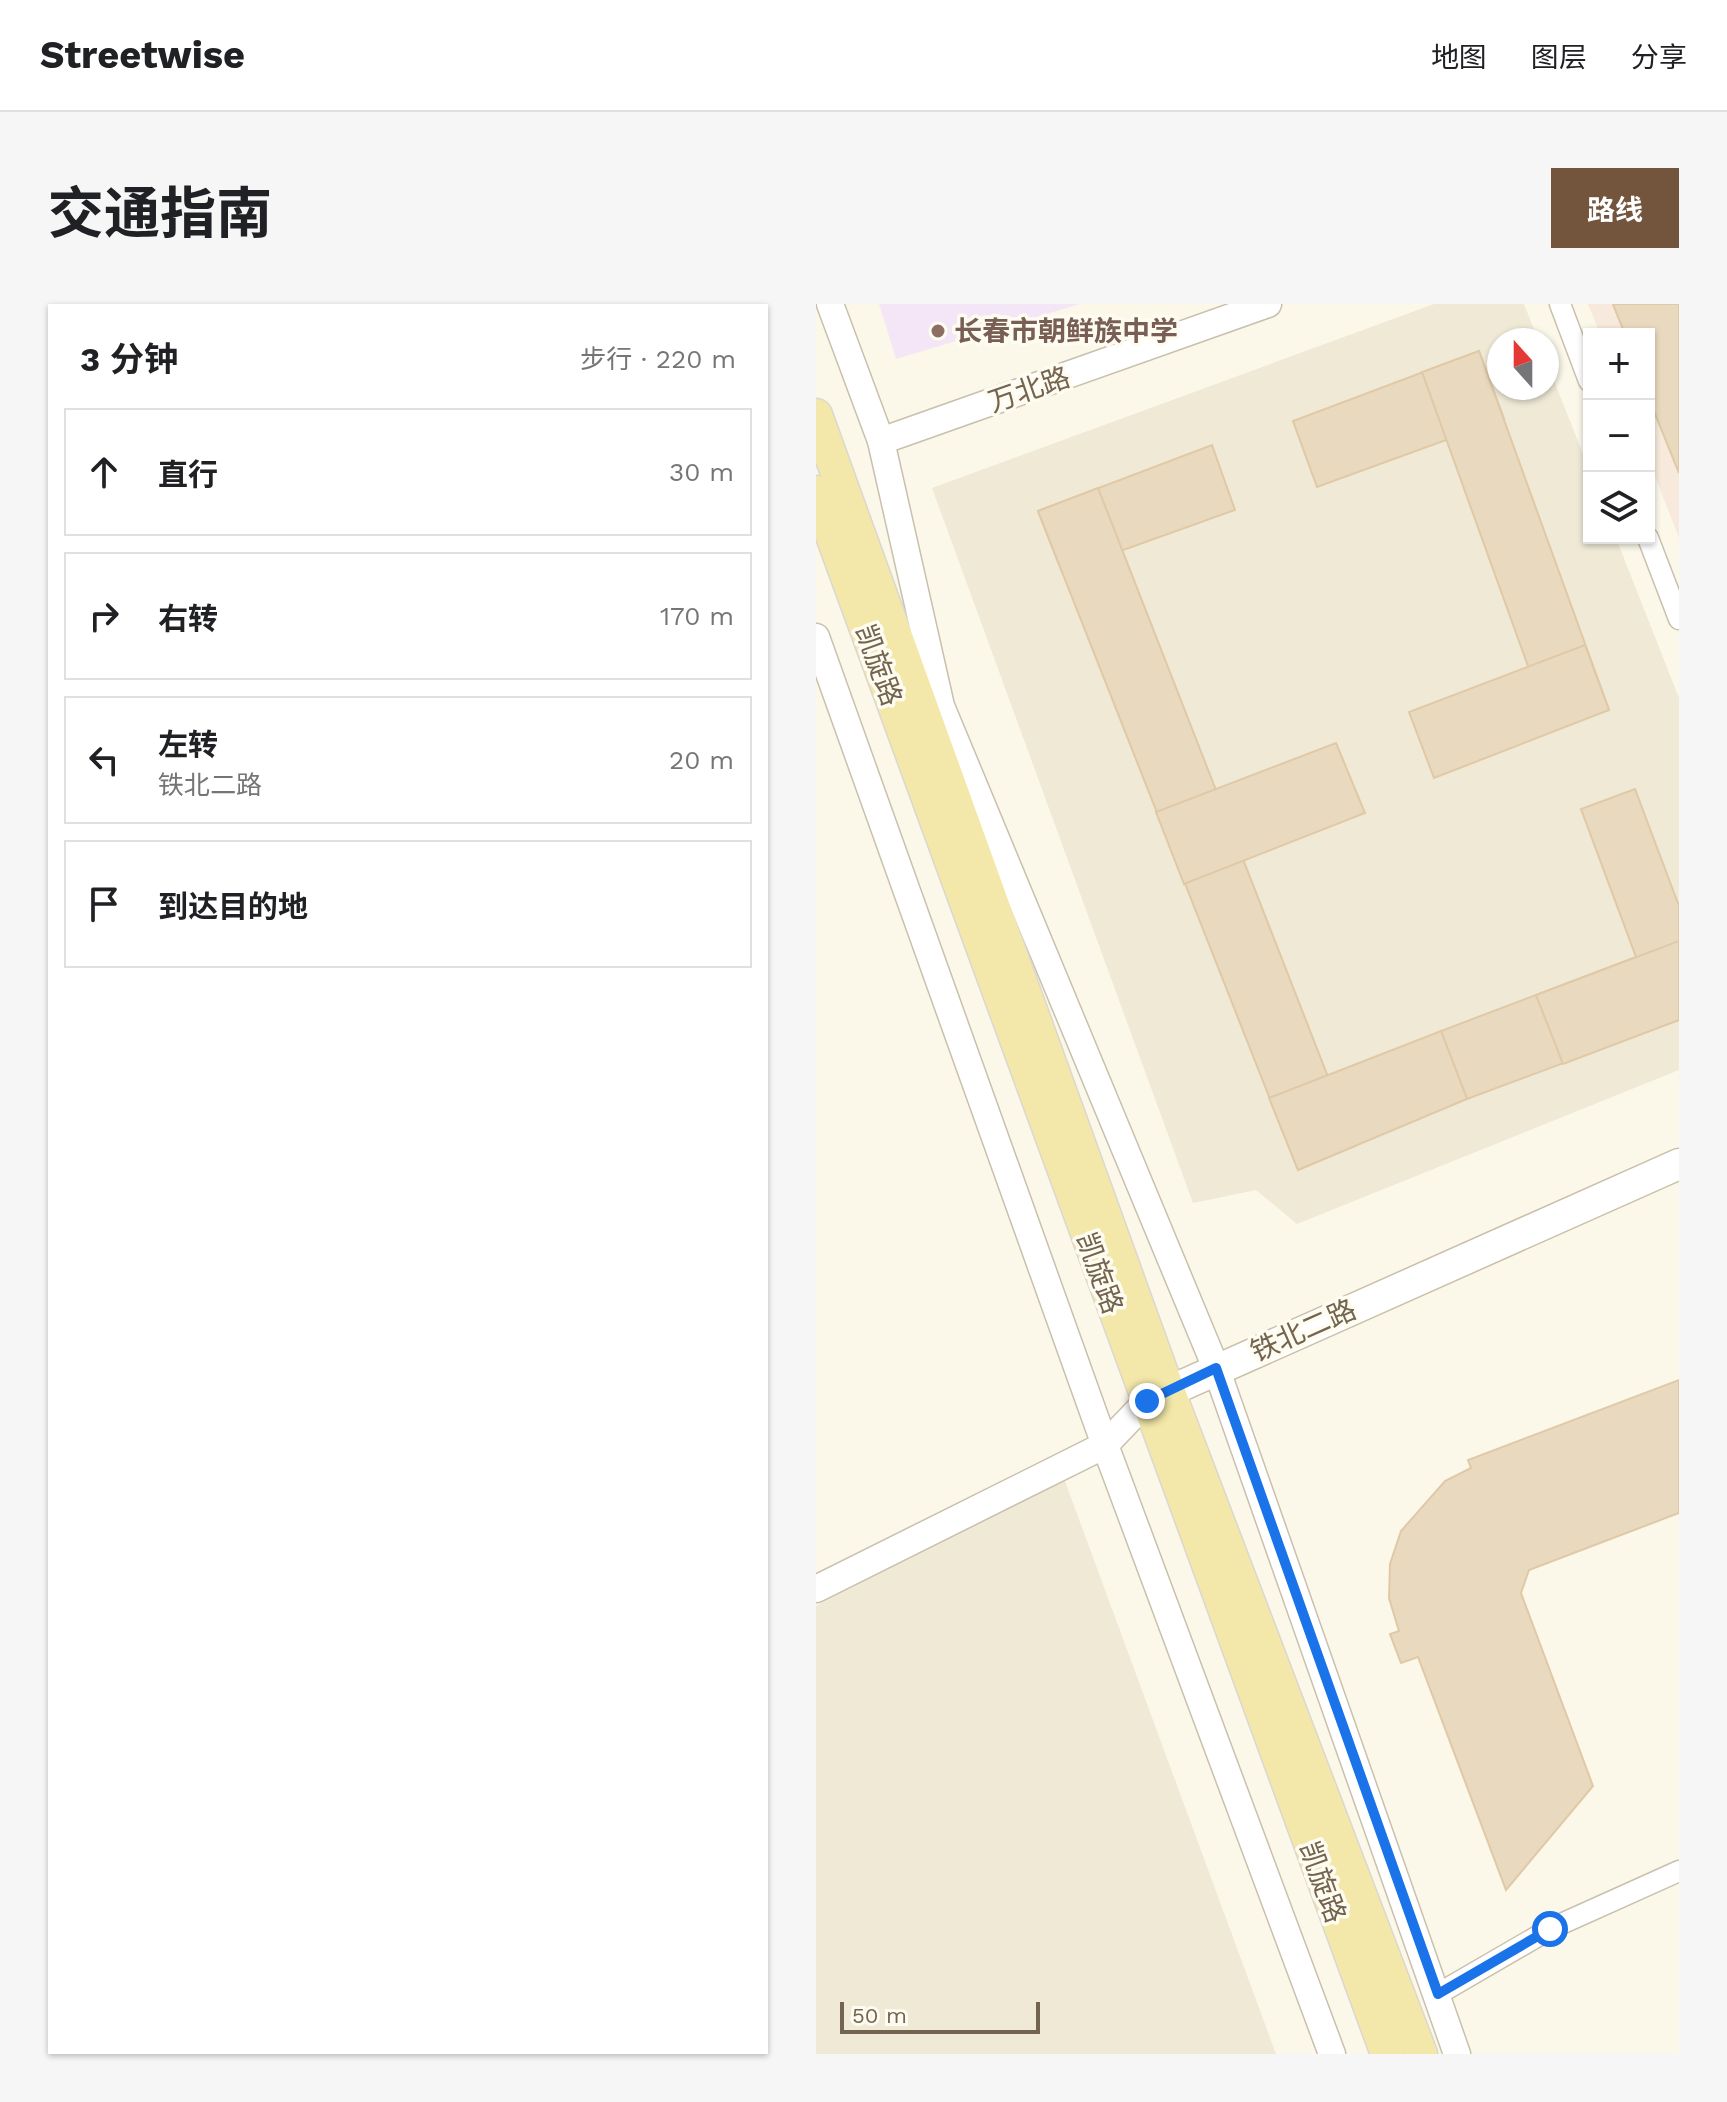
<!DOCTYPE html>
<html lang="zh">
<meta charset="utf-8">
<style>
:root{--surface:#fff;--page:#f6f6f6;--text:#202124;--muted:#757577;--line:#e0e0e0;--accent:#73553d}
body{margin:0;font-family:"Work Sans","Noto Sans SC",sans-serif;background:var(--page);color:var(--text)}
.controls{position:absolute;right:24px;top:24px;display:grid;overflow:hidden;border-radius:0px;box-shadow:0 2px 6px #0004}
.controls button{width:72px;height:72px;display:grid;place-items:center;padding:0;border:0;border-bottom:2px solid var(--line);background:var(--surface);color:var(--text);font:40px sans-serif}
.compass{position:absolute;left:671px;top:24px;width:72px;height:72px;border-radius:50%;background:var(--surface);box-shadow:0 2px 6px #0004;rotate:339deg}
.scale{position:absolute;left:24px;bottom:20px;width:200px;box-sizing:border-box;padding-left:8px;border:4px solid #73644f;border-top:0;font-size:22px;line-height:28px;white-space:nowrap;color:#73644f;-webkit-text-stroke:6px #fefbf0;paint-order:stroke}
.stop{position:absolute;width:24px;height:24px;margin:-18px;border:6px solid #1a73e8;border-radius:50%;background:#fff}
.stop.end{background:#1a73e8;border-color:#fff;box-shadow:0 2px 8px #0008}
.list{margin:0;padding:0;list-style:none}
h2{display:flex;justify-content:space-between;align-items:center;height:104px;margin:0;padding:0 32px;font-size:34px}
h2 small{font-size:26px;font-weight:400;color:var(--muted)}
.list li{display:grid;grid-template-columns:52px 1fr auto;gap:24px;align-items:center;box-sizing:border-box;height:128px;margin:0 16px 16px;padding:0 16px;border:2px solid var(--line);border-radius:0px}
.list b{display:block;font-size:30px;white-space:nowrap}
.list p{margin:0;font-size:26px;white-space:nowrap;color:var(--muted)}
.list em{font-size:26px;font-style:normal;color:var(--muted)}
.icon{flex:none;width:44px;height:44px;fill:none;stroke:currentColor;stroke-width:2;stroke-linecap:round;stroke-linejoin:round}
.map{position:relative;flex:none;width:863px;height:1750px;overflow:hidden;border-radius:0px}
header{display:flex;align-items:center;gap:48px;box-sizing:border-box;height:112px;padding:0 40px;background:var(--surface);border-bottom:2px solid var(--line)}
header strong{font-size:38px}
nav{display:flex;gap:44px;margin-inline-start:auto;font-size:28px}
.intro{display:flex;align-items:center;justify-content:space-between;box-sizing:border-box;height:192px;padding:0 48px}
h1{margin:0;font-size:56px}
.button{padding:20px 36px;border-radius:0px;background:var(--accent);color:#fff;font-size:28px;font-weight:700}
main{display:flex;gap:48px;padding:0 48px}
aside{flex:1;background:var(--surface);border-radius:0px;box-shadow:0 2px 6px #0004}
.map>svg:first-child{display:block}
.residential{fill:#efe9d6}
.commercial{fill:#f7eadc}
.education{fill:#f5e6f7}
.building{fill:#e9d9bf;stroke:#dfc9a6;stroke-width:2}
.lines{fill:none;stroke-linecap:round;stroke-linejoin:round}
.minor-casing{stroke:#c9c0ad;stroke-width:23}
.tertiary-casing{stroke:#c9c0ad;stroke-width:29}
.secondary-casing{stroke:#cabfa9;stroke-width:33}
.primary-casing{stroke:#dbd7d1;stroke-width:35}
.minor{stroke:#fff;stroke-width:20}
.tertiary{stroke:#fff;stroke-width:26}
.secondary{stroke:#fff;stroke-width:30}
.primary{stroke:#f3e8a9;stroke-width:32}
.route{stroke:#1a73e8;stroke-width:10}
.education-dot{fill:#8d6e63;stroke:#fefbf0;stroke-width:3}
.labels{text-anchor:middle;stroke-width:7;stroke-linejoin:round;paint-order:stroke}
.education-label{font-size:28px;font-weight:bold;fill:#785e54;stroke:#fefbf0;text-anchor:start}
.street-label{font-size:28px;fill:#73644f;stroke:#fefbf0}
</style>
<header>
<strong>Streetwise</strong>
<nav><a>地图</a><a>图层</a><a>分享</a></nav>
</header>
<div class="intro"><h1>交通指南</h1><a class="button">路线</a></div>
<main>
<aside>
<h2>3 分钟<small>步行 · 220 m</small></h2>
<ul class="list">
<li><svg class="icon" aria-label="ahead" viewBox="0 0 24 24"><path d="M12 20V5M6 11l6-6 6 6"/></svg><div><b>直行</b></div><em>30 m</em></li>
<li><svg class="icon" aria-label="right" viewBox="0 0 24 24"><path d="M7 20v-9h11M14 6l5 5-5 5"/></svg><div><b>右转</b></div><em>170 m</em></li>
<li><svg class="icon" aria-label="left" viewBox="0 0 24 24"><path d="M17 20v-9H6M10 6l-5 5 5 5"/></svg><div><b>左转</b><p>铁北二路</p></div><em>20 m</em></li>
<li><svg class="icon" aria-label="arrive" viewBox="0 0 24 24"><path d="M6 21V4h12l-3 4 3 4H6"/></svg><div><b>到达目的地</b></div></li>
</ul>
</aside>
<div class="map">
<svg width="863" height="1750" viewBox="0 0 863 1750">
<rect width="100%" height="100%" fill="#fbf8ea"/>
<!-- residential -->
<g class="residential">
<path d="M618,0H708L722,36H683V84H731V59L773,165V234H800L863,394V766L481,920L440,886L377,899L116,184Z"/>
<path d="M243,1161L460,1750H0V1302Z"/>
</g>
<!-- commercial -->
<path class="commercial" d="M772,0H863V234L833,157V30H784Z"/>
<!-- education -->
<path class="education" d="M63,0H264L80,55Z"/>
<!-- building -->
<g class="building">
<path d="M797,0H863V98L838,108L833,95V30H809Z"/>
<path d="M797,0H863V169L833,95V30H809Z"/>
<path d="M663,47L688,115L501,183L477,117Z"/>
<path d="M663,47L793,406L735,426L606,68Z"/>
<path d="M396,141L419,206L246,268L222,207Z"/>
<path d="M282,184L539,842L482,866L222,207Z"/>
<path d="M769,341L793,406L618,474L593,408Z"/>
<path d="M520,439L549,509L368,580L340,508Z"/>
<path d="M819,485L863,602V716L651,795L625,727L820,653L765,505Z"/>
<path d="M863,637V716L747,760L720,691Z"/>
<path d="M625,727L651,795L482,866L453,794Z"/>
<path d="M863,1076V1209L713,1266L705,1289L777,1482L690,1586L602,1353L585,1359L574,1330L583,1327L573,1294L574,1260L585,1227L629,1177L655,1164L652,1156Z"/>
</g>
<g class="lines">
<!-- minor casing -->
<g class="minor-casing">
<g id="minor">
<path d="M744,0L773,77"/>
<path d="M832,234L863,315"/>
<path d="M622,1690L734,1625L863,1567"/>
</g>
</g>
<!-- tertiary casing -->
<g class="tertiary-casing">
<g id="tertiary">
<path d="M14,0L65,137L125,402L400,1064L641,1750"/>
<path d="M65,137L452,0"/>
<path d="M0,333L289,1141L516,1750"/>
<path d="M0,1285L289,1141L331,1097"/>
</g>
</g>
<!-- secondary casing -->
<g class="secondary-casing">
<path id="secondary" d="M331,1097L863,860"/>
</g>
<!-- primary casing -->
<g class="primary-casing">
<g id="primary">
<path d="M0,111L352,1086L605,1750"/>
<path d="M0,188L571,1750"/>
</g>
</g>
<!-- minor -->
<use href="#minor" class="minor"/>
<!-- tertiary -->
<use href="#tertiary" class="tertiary"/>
<!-- secondary -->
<use href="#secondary" class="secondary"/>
<!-- primary -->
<use href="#primary" class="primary"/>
</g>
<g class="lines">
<!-- route -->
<path class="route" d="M331,1097L400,1064L622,1690L734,1625"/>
</g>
<!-- markers -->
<circle class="education-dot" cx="122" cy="27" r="8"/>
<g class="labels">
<!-- education labels -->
<g class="education-label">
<text x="138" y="37">长春市朝鲜族中学</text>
</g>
<!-- street labels -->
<g class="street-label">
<text transform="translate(213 85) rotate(-19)" y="10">万北路</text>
<text transform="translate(63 361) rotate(70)" y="10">凯旋路</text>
<text transform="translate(284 969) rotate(70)" y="10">凯旋路</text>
<text transform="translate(487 1026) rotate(-24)" y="10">铁北二路</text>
<text transform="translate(507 1578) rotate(70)" y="10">凯旋路</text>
</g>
</g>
</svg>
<div class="controls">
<button>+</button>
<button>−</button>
<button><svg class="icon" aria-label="layers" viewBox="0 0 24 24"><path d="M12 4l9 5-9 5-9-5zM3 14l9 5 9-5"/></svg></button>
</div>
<svg class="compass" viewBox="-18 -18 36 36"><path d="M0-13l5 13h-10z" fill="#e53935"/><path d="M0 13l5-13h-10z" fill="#757577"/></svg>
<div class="scale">50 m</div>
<div class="stop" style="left:734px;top:1625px"></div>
<div class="stop end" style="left:331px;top:1097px"></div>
</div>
</main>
